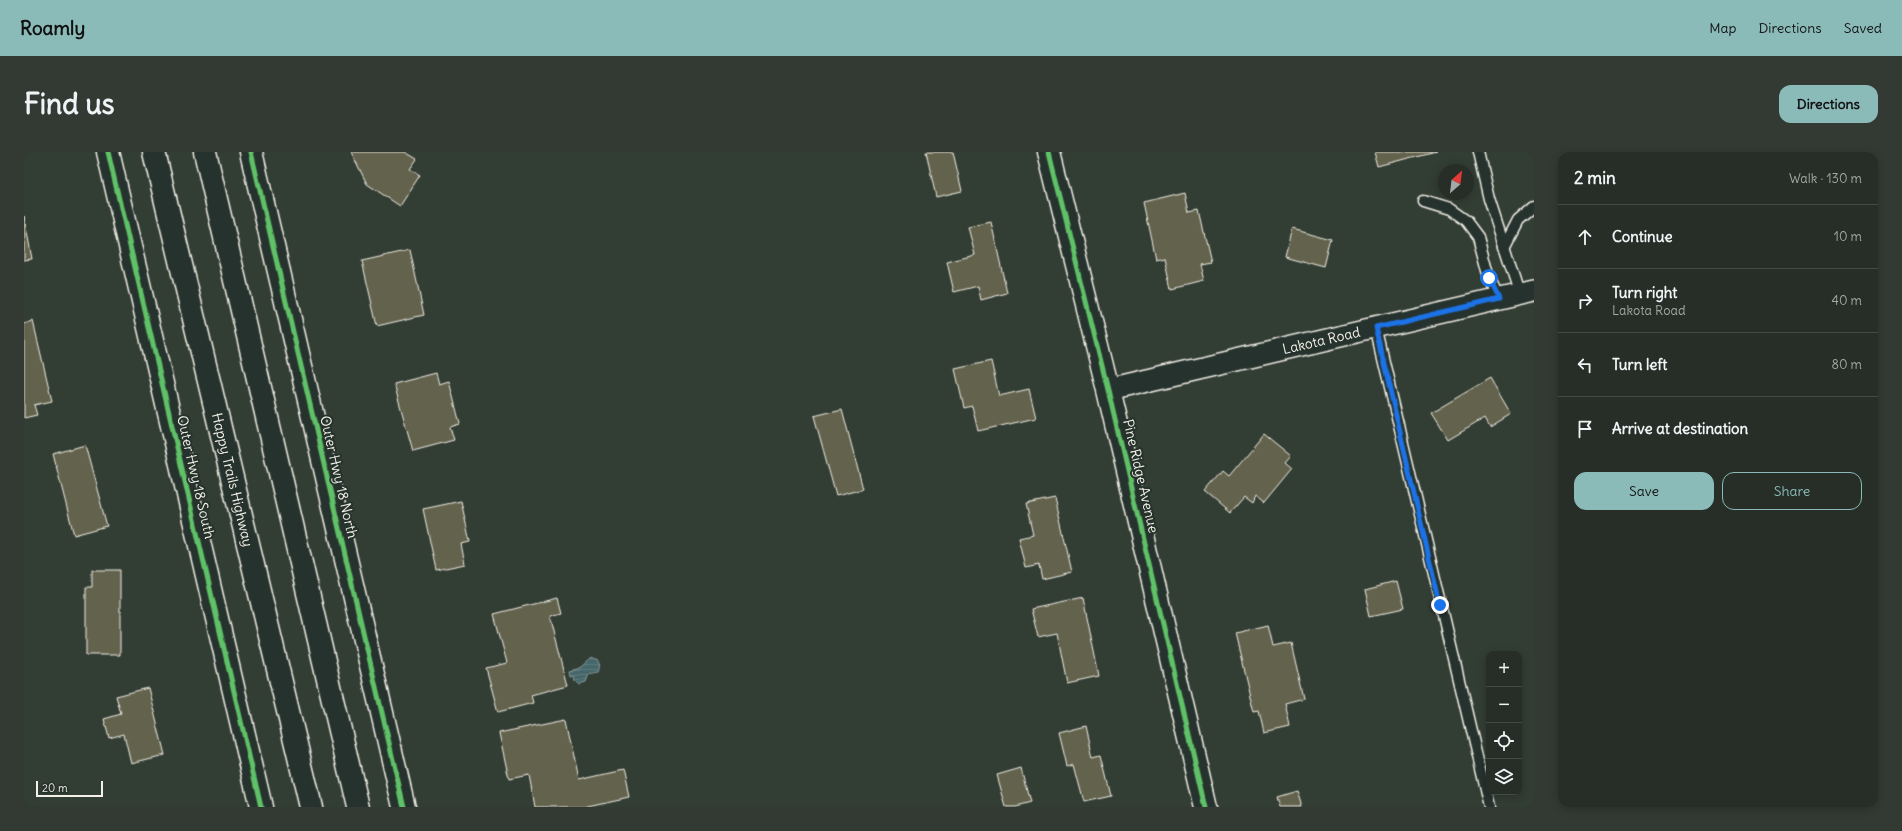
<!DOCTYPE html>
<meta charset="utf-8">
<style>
:root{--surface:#262e27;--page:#323a33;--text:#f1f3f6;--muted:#a4a8a7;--line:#424a44;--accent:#8bbbb9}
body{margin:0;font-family:Delius,sans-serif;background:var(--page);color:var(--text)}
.controls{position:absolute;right:12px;bottom:12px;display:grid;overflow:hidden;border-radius:8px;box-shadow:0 2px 10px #0003}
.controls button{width:36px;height:36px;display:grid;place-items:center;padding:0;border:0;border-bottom:1px solid var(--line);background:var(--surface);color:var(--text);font:20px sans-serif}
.compass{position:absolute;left:1414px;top:12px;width:36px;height:36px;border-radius:50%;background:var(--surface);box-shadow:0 2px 10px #0003;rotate:28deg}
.scale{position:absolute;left:12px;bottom:10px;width:67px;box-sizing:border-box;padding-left:4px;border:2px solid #f4f1e8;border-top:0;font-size:11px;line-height:14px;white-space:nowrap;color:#f4f1e8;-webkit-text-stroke:3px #26332d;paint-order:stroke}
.stop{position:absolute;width:12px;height:12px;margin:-9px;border:3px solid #1a73e8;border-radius:50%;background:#fff}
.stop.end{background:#1a73e8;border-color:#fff;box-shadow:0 1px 4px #0008}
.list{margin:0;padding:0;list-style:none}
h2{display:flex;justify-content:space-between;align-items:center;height:52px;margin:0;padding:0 16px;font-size:17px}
h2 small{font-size:13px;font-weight:400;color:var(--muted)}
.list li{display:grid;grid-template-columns:26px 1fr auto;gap:12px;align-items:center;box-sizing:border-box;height:64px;padding:0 16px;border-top:1px solid var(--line)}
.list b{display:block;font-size:15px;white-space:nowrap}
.list p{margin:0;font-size:13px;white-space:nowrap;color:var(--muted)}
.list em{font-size:13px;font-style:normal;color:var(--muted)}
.actions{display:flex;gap:8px;padding:12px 16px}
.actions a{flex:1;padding:9px 0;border:1px solid var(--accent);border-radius:12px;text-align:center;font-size:14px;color:var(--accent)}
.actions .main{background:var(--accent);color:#111}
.icon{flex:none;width:22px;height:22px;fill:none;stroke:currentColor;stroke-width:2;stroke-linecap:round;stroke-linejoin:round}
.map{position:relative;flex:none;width:1510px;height:655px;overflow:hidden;border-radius:12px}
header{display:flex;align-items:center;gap:24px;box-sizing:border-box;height:56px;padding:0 20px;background:var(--accent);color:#111}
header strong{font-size:19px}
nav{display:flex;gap:22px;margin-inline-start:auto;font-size:14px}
.intro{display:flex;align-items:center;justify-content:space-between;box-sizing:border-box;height:96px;padding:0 24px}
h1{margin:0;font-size:28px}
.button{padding:10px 18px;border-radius:12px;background:var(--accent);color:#111;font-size:14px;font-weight:700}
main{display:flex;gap:24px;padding:0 24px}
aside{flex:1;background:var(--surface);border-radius:12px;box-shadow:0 2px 10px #0003}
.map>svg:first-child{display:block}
.water{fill:url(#water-rules);stroke:#8b9e9d}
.building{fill:#64634e;stroke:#f4f1e8}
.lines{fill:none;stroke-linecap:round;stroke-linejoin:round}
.service-casing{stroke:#f4f1e8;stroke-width:13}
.minor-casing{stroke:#f4f1e8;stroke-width:24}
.tertiary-casing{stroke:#f4f1e8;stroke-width:25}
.primary-casing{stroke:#f4f1e8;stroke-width:25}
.service{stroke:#26332d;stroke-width:10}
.minor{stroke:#26332d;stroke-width:21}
.tertiary{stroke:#26332d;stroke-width:22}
.primary{stroke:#26332d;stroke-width:22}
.cycleway-casing{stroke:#26332d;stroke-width:8}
.cycleway{stroke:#61c268;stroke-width:5}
.route{stroke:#1a73e8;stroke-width:5}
.labels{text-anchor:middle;stroke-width:4;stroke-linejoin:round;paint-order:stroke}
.street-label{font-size:14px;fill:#f4f1e8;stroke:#26332d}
</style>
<header>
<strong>Roamly</strong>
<nav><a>Map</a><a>Directions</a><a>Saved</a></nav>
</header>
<div class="intro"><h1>Find us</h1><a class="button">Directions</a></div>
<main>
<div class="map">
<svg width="1510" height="655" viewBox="0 0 1510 655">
<defs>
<pattern id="water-rules" width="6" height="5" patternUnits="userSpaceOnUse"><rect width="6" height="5" fill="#45666b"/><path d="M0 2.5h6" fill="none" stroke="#607c80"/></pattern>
</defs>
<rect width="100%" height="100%" fill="#323d34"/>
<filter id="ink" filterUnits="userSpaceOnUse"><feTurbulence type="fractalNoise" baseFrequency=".025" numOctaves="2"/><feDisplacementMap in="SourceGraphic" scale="8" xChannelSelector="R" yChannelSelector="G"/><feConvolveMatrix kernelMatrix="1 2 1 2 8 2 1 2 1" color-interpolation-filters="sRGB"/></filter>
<g filter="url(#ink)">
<!-- water -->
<path class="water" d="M566,506L574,509C576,513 576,515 574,520L565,522L562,530L555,532L551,528L550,523H547L546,518L556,515Z"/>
<!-- building -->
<g class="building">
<path d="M327,0H381L393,7L386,17L396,23L376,54L343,32Z"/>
<path d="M902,0H929L938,39L912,45Z"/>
<path d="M1351,0H1412L1355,15Z"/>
<path d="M1161,41L1165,61L1175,59L1187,110L1176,112L1180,129L1148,137L1141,105L1132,107L1120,51Z"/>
<path d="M0,64L8,107L0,108Z"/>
<path d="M967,70L983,141L957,148L954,134L930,140L923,110L951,103L944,75Z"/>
<path d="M1268,77L1309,88L1302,116L1261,105Z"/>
<path d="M386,98L400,163L353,174L338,109Z"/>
<path d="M9,169L28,249L10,253L13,263L0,266V172Z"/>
<path d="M967,209L975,244L1005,237L1012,266L954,279L948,254L940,256L931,217Z"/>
<path d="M412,221L415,232L425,229L436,272L426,275L430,288L389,299L370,232Z"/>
<path d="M1466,226L1487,262L1466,275L1461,266L1424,288L1407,261Z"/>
<path d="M818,257L839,337L812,344L790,264Z"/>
<path d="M1240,282L1267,304L1261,311L1268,317L1240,351L1231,344L1228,351L1220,345L1206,361L1181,340L1199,319L1205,324Z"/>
<path d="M61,293L83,374L50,383L29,302Z"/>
<path d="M1031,346L1048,420L1018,427L1015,413L1002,416L995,386L1009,383L1002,352Z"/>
<path d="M437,349L446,390L437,392L441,412L412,418L399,357Z"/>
<path d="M68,418H96V503H62V435H68Z"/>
<path d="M1372,429L1379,457L1347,464L1341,437Z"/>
<path d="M533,446L537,461L526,464L544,533L507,543L509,551L474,560L462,516L483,511L470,462Z"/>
<path d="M1059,446L1075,524L1043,531L1033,481L1014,485L1007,457Z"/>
<path d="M1244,473L1249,495L1267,491L1280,547L1261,552L1266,575L1240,581L1235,559L1230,560L1211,481Z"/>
<path d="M124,536L141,603L107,611L100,582L85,586L80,567L97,562L92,544Z"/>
<path d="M542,567L555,628L599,618L605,645L559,655H511L505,623L485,627L475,581Z"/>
<path d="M1062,574L1069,605L1077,603L1087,644L1060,650L1050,612L1043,614L1035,581Z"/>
<path d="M997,616L1006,651L991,655H982L973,623Z"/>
<path d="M1273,639L1278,655H1256L1253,645Z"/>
</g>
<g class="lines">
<!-- service casing -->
<g class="service-casing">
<g id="service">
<path d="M1454,0L1465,47L1496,143"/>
<path d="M1399,49L1425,57L1442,69L1454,85L1465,126L1475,147"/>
<path d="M1480,95L1494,68L1510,54"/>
<path d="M1352,176L1465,655"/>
</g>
</g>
<!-- minor casing -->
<g class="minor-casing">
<g id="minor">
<path id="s1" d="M1084,238L1510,139"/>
</g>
</g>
<!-- tertiary casing -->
<g class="tertiary-casing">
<g id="tertiary">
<path d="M84,0L237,655"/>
<path d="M227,0L380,655"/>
<path d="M1025,0L1084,238L1182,655"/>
</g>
</g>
<!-- primary casing -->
<g class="primary-casing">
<g id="primary">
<path id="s2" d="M130,0L287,655"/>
<path d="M181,0L334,655"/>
</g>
</g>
<!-- service -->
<use href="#service" class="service"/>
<!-- minor -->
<use href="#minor" class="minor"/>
<!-- tertiary -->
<use href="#tertiary" class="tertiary"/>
<!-- primary -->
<use href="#primary" class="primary"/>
<!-- cycleway casing -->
<g class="cycleway-casing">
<g id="cycleway">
<path d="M84,0L237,655"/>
<path d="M227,0L380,655"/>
<path d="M1025,0L1084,238L1182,655"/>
</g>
</g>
<!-- cycleway -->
<use href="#cycleway" class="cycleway"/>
</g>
</g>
<g class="lines" filter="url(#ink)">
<!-- route -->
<path class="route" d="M1416,453L1352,176L1475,147L1465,126"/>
</g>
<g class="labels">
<!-- street labels -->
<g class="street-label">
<text dy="5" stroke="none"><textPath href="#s1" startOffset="219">Lakota Road</textPath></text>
<text transform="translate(1117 324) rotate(77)" y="5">Pine Ridge Avenue</text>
<text transform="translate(172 325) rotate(77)" y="5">Outer Hwy 18 South</text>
<text transform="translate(315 325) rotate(77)" y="5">Outer Hwy 18 North</text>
<text dy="5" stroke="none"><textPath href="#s2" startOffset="337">Happy Trails Highway</textPath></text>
</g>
</g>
</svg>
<div class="controls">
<button>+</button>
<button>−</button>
<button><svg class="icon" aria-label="locate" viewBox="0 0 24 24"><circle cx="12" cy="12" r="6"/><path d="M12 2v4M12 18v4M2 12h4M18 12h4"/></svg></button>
<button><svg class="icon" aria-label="layers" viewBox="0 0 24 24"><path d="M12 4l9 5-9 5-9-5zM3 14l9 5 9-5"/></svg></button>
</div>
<svg class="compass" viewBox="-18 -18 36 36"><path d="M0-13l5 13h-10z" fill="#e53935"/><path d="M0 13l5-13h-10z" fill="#a4a8a7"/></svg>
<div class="scale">20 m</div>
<div class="stop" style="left:1465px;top:126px"></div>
<div class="stop end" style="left:1416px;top:453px"></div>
</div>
<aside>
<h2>2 min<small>Walk · 130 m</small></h2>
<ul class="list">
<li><svg class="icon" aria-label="ahead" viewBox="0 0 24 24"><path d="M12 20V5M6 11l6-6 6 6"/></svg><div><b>Continue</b></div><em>10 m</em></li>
<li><svg class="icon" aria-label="right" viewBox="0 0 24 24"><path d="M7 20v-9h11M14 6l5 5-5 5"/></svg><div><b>Turn right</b><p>Lakota Road</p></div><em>40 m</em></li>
<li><svg class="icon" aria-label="left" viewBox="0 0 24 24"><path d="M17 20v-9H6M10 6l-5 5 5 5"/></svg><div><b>Turn left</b></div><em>80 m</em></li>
<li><svg class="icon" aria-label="arrive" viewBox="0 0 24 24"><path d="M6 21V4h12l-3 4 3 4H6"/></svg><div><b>Arrive at destination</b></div></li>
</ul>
<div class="actions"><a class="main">Save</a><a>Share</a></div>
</aside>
</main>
